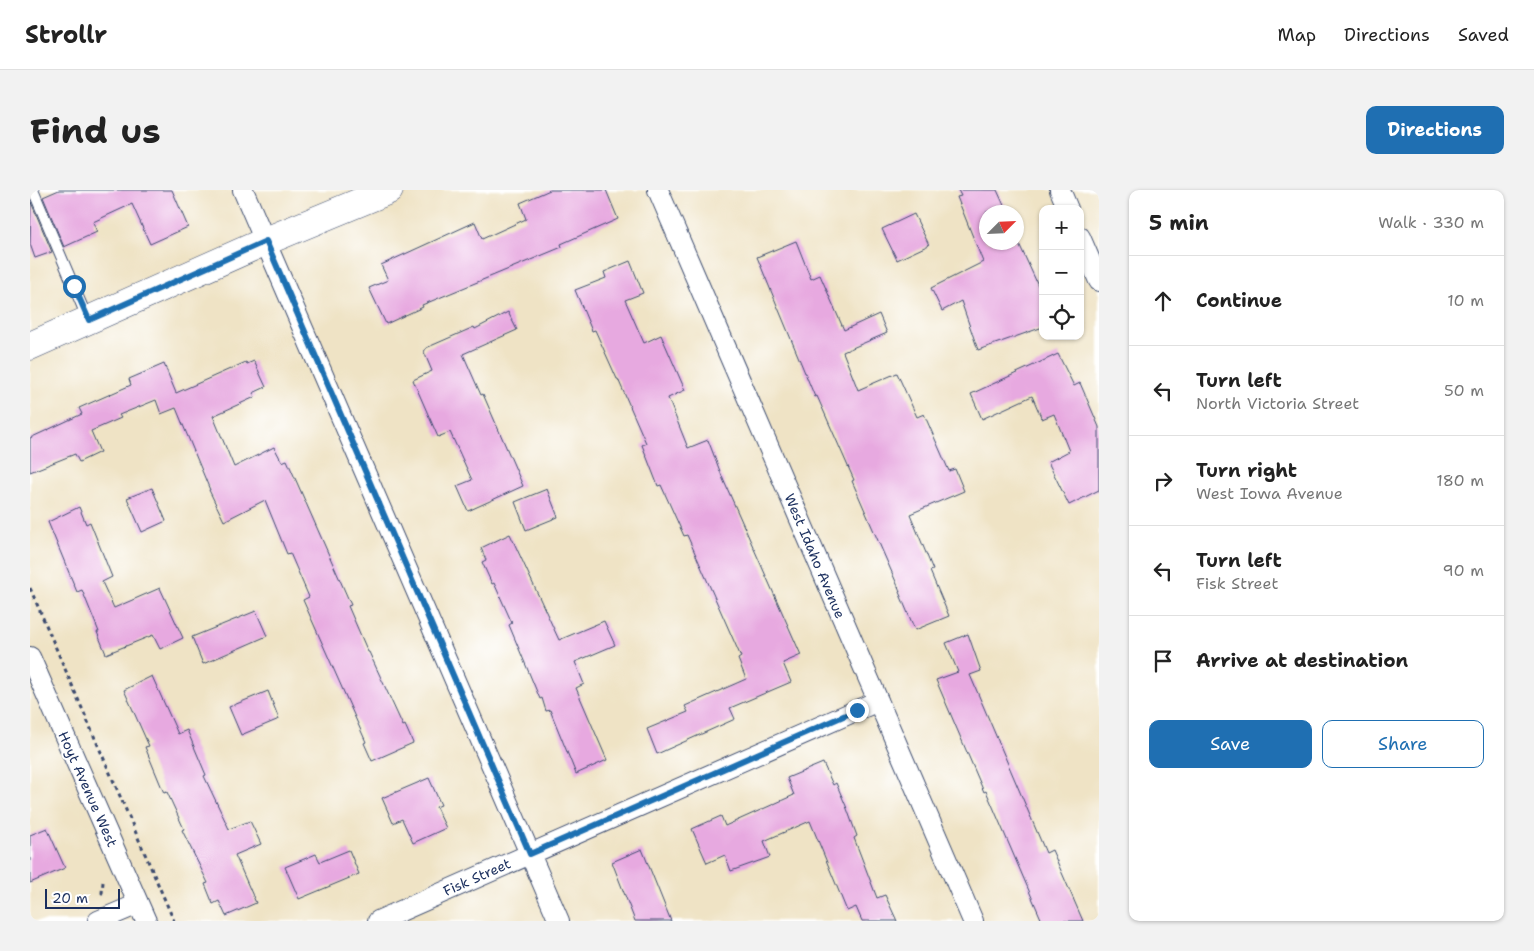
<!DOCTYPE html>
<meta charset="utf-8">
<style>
:root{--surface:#fff;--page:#f2f2f2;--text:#222;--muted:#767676;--line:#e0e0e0;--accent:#1f6fb2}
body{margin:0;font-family:"Shantell Sans",sans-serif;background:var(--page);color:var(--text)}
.controls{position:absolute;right:15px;top:15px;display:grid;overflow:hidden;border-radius:10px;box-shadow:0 1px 4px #0004}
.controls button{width:45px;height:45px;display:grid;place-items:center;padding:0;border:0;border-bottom:1px solid var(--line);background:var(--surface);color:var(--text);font:25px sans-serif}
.compass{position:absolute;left:949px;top:15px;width:45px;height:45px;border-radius:50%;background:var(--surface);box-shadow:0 1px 4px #0004;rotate:66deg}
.scale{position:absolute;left:15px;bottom:12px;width:75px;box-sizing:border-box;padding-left:5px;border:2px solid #1b2f5e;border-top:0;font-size:14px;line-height:18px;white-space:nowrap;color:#1b2f5e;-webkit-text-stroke:4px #fff;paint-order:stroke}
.stop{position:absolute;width:15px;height:15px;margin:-11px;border:4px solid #1f6fb2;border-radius:50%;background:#fff}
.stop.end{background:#1f6fb2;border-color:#fff;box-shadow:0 1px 5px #0008}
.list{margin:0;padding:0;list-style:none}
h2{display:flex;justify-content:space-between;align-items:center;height:65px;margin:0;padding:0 20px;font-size:21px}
h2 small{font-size:16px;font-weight:400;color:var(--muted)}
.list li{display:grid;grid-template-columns:32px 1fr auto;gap:15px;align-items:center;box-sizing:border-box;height:90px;padding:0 20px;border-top:1px solid var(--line)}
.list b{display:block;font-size:19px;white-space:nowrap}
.list p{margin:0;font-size:16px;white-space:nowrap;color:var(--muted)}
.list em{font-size:16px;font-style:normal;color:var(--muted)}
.actions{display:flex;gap:10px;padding:15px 20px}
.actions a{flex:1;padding:11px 0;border:1px solid var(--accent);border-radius:10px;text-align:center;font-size:18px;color:var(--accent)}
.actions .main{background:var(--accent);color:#fff}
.icon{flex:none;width:28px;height:28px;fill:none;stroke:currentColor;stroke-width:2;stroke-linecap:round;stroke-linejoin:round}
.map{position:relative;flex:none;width:1069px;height:731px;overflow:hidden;border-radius:10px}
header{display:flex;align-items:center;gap:30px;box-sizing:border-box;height:70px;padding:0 25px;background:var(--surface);border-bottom:1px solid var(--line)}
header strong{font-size:24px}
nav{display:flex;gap:28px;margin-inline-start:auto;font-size:18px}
.intro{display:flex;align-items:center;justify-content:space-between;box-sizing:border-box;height:120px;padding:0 30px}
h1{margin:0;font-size:35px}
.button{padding:12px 22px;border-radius:10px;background:var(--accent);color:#fff;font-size:18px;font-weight:700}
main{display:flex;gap:30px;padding:0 30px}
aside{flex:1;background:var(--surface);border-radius:10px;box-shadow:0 1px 4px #0004}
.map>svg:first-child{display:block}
.building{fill:#e7a9e0}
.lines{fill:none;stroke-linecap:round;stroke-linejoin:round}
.lane-casing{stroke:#3b4a6d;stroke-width:12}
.street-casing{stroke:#3b4a6d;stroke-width:22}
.secondary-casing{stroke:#3b4a6d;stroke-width:29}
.path{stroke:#3b4a6d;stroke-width:3;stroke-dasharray:4 4;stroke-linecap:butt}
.lane{stroke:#fff;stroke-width:10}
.street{stroke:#fff;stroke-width:20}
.secondary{stroke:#fff;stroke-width:28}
.route{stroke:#1f6fb2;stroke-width:6}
.labels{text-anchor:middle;stroke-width:4;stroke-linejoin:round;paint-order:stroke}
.street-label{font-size:14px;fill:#1b2f5e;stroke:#fff}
</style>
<header>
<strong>Strollr</strong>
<nav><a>Map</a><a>Directions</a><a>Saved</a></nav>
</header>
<div class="intro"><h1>Find us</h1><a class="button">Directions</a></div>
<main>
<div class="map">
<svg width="1069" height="731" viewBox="0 0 1069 731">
<rect width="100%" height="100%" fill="#fff"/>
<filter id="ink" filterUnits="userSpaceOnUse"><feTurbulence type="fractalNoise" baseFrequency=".02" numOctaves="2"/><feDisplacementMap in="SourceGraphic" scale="10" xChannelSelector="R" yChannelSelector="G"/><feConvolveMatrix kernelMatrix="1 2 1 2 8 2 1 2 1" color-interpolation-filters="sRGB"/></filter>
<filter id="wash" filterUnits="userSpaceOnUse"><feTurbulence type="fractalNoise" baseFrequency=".0096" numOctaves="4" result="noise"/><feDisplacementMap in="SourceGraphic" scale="20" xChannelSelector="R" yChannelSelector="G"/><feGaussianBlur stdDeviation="1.12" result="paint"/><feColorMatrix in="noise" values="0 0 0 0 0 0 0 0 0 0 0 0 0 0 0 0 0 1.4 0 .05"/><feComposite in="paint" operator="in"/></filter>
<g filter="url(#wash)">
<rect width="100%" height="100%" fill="#efe3c5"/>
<g id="blocks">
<!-- building -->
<g class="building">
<path d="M29,0H142L158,37L120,54L102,14L63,32L67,42L34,57L13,7Z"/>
<path d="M520,0H576L588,29L531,54L532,57L392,115L393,117L356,134L339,98L358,90L351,75L445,32L452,49L496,29L490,13Z"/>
<path d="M928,0H967L977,22H956V52H986V47L1013,106V137L948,160L931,111L912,121L901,98L953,72L927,7L931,6Z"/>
<path d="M1,12L22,62L5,68L0,54Z"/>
<path d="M884,24L899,55L867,70L852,39Z"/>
<path d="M766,51L781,89L790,85L814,140L849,124L857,143L813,162L828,200L867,183L887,227L894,224L919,281L925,279L934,301L880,324L903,380L900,381L919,426L885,440L869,402L870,401L822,291L824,290L787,206L785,207L727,67Z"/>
<path d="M600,71L613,103L595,110L614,153L631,145L645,177L655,200L638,208L658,258L678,250L693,289L771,465L753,473L761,492L700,518L705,529L627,564L617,539L658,522L655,516L716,489L708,469L711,467L657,345L654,346L631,295L628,296L612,255L616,253L588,189H587L565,140L562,141L545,100L576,88L574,82Z"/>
<path d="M478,122L487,140L433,164L451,205L453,204L493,296L438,321L427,296L442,290L420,242L408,247L383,190L402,181L394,162L396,158L444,137L445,139Z"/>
<path d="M1028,164L1044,196L1050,193L1069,237V300L1039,315L1018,272L1039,261L1024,224L1012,229L1002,206L952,229L941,204Z"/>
<path d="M224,171L236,197L223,203L225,207L183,226L204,277L244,257L252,272L257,270L321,415L318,416L338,462H339L373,536L375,535L383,553L342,571L334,553L336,552L273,410L279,407L260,363L257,364L235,310L194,331L179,300H180L146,218L131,224L126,210L89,225L91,228L61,241L70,262L49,272L45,264L0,282V248L52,224L49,218L101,195L99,189L134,174L146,203L216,172L217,174Z"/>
<path d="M122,298L136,331L112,342L97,308Z"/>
<path d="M517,299L528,327L496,340L485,312Z"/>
<path d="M49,317L56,334L60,332L82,387L72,392L84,418L130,398L153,448L130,459L123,445L76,464L67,442H69L52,400L47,402L18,332Z"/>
<path d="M480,344L529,450L574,431L585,455L545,472L554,494L546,498L577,570L546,584L520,520L516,521L512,508L510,509L479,435L482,433L464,393L462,394L452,372L456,370L451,358Z"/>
<path d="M226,421L237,446L173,474L162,447Z"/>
<path d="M938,444L951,481L940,485L1016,663L1022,660L1053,731H1012L963,617L956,601L954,602L906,490L928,482L916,453Z"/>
<path d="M122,486L148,544L157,540L176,585L174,586L199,639L220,631L231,654L205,665L226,713L196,726L189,711L183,714L175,694L178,693L152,640L154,639L137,602L134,603L115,557L119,556L94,500Z"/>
<path d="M238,501L249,529L211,545L199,517Z"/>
<path d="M793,573L803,595L806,593L816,616L827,646L824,648L847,708L855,705L867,731H832L826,717L817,721L780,631L734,651L740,667L701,681L695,665L677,673L662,639L691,626L695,636L764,605L757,588Z"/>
<path d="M399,588L411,615L406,617L416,638L383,653L372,629L363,633L352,608Z"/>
<path d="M17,638L35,678L0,693V645Z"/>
<path d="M612,659L641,731H605L582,672Z"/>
<path d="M319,660L329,684L269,709L255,677L286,664L290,672Z"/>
</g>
</g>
</g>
<g filter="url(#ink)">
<use href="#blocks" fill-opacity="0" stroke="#3b4a6d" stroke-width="1"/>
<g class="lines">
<!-- lane casing -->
<g class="lane-casing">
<path id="lane" d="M3,0L58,130"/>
</g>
<!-- street casing -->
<g class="street-casing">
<g id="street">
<path d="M213,0L529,731"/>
<path d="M628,0L943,731"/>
<path d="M1030,0L1038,19"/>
<path d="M1050,47L1069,91"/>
<path d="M0,467L116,731"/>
<path d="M68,731L108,714"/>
<path d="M348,731L848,511"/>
</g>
</g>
<!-- secondary casing -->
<g class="secondary-casing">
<path id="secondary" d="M0,156L236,51L359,0"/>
</g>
<!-- path -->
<g class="path">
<path d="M0,398L144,731"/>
<path d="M73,692L72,703H74"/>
</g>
<!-- lane -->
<use href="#lane" class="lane"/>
<!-- street -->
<use href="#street" class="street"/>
<!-- secondary -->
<use href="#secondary" class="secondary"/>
</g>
</g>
<g class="lines" filter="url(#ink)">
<!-- route -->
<path class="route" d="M44,96L59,130L236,51L500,664L827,520"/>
</g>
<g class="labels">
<!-- street labels -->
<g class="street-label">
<text transform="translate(785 366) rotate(67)" y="5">West Idaho Avenue</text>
<text transform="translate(58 599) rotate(66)" y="5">Hoyt Avenue West</text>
<text transform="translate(447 687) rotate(-24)" y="5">Fisk Street</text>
</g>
</g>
</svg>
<div class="controls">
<button>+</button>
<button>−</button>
<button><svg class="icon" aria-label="locate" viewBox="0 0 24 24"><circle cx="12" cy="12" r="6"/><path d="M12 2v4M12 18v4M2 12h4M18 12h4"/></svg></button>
</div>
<svg class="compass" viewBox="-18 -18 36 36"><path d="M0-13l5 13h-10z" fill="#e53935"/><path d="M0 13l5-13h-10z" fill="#767676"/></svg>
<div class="scale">20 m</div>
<div class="stop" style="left:44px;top:96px"></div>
<div class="stop end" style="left:827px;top:520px"></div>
</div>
<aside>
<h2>5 min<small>Walk · 330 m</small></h2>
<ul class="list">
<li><svg class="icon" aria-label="ahead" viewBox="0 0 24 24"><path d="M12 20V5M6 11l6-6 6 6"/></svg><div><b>Continue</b></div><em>10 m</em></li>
<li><svg class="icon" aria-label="left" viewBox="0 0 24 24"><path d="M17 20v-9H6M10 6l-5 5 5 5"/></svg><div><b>Turn left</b><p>North Victoria Street</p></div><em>50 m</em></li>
<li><svg class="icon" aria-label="right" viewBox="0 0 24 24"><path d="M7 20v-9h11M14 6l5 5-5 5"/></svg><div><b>Turn right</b><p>West Iowa Avenue</p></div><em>180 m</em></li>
<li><svg class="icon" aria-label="left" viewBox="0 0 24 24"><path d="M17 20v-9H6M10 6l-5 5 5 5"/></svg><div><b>Turn left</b><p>Fisk Street</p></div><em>90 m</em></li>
<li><svg class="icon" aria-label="arrive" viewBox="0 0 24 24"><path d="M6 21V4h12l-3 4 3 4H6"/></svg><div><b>Arrive at destination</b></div></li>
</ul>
<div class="actions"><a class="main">Save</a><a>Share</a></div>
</aside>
</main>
